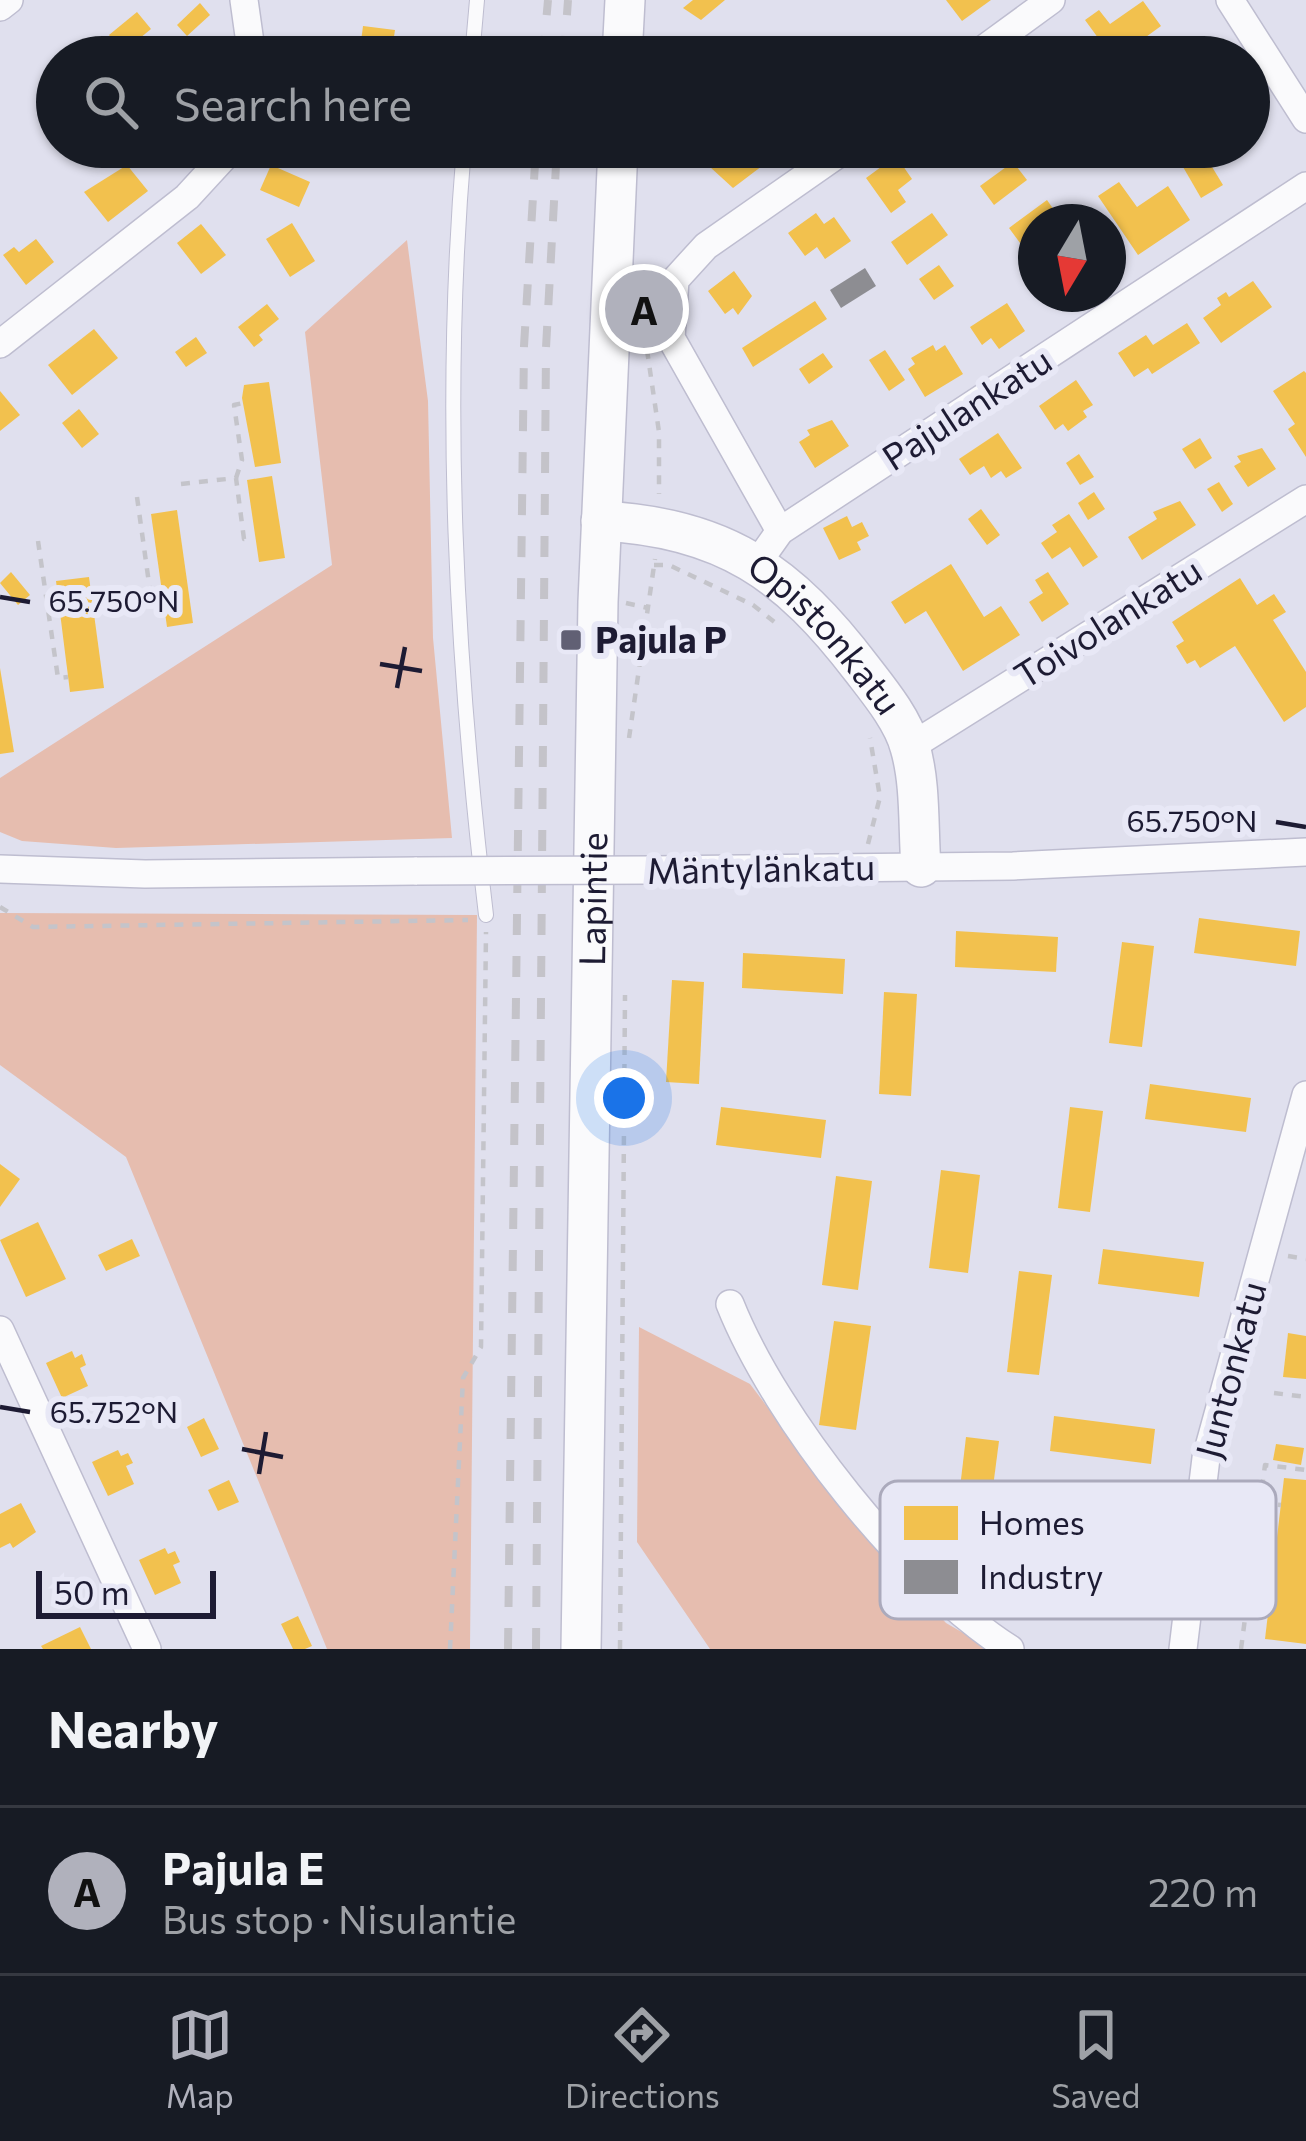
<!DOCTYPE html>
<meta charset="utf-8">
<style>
:root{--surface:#171b24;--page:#20242c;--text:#f1f3f6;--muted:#9ea1a6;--line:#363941;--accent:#b0b1bc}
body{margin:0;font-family:Commissioner,sans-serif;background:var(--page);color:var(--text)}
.compass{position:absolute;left:1018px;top:204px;width:108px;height:108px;border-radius:50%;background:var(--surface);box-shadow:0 3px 9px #0004;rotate:190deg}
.scale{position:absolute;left:36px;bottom:30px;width:180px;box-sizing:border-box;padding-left:12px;border:6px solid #1d1b33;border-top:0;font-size:33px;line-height:42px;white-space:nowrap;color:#1d1b33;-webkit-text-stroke:9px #e8e8f6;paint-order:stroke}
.you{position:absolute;left:624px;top:1098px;width:42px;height:42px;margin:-30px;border:9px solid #fff;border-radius:50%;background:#1a73e8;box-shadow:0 0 0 18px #1a73e833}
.badge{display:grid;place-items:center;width:78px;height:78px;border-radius:50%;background:var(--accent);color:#111;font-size:39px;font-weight:700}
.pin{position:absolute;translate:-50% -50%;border:6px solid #fff;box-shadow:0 3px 12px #0006}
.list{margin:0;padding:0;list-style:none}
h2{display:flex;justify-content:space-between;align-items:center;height:156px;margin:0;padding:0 48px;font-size:51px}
h2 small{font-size:39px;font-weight:400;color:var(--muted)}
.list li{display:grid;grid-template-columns:78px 1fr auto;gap:36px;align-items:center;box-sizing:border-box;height:168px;padding:0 48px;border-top:3px solid var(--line)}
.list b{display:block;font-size:45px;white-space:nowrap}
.list p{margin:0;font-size:39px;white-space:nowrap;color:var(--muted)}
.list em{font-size:39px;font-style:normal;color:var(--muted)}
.icon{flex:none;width:66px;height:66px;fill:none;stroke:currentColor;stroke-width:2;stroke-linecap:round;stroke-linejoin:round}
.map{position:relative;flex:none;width:1306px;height:1649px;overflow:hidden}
.search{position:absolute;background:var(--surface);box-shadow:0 3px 9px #0004;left:36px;right:36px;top:36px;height:132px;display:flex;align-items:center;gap:30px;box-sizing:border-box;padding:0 42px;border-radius:66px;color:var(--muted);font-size:45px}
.sheet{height:324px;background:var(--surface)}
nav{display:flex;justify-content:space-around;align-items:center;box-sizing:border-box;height:168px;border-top:3px solid var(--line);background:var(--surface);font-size:33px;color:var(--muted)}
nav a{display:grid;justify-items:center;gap:6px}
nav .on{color:var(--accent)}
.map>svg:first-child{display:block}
.green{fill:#e6bdaf}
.homes{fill:#f2c14e}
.industry{fill:#8d8d92}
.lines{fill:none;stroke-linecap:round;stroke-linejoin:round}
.lane-casing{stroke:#bebdd0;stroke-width:16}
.street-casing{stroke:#bebdd0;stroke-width:30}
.secondary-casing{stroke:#bebdd0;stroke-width:42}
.path{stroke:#c4c4ca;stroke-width:4.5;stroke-dasharray:9 9;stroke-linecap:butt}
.lane{stroke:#fafafc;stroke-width:14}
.street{stroke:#fafafc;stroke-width:27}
.secondary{stroke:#fafafc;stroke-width:39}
.rail{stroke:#c4c3c9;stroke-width:8;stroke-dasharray:21 21;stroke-linecap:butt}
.street-bridge-casing{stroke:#bebdd0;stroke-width:30;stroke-linecap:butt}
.street-bridge{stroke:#fafafc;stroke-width:27}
.ticks{fill:none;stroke:#1d1b33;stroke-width:4.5}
.poi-dot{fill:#616074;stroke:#e8e8f6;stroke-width:4.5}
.labels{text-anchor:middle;stroke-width:12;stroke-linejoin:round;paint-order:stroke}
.street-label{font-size:36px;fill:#1d1b33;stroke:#e8e8f6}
.poi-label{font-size:36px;font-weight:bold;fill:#1d1b33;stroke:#e8e8f6;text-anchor:start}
.key{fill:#e8e8f6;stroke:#abaabc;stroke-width:3}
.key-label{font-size:33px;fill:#1d1b33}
.ticks-label{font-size:30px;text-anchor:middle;fill:#1d1b33;stroke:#e8e8f6;stroke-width:12;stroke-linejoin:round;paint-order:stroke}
</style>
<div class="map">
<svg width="1306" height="1649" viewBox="0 0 1306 1649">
<rect width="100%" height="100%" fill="#e0e0ee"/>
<!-- green -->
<g class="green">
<path d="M407,240L428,401L433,638L452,838L116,848L22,841L0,832V778L332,565L305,332Z"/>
<path d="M0,913L477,915L470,1649H327L126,1157L0,1065Z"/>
<path d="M639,1327L750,1384L855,1523L946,1623L991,1649H710L637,1542Z"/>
</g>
<!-- homes -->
<g class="homes">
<path d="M693,0H725L701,20L683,8Z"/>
<path d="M946,0H991L962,21Z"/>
<path d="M1143,1L1161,26L1139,42L1150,57H1112L1085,20L1099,10L1110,24Z"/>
<path d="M200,3L210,15L187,36L177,25Z"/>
<path d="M137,12L151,29L123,52L109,35Z"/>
<path d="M363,26L395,30L391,57H359Z"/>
<path d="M728,147H748L762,166L733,188L710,167Z"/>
<path d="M1200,147L1223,185L1201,198L1179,160Z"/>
<path d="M896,156L912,179L898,190L906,202L891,213L866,178Z"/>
<path d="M1013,162L1027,180L994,205L980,186Z"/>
<path d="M127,165L148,191L108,222L84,192Z"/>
<path d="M271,165L310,182L299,207L260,190Z"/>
<path d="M1119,182L1137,207L1168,186L1190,220L1138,255L1098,196Z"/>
<path d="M1047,200L1061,220L1036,222V231L1020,243L1009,228Z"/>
<path d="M816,213L824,224L834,217L851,241L825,259L817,247L805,256L788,233Z"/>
<path d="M932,213L948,235L907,265L891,242Z"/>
<path d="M292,223L315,261L290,277L266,239Z"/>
<path d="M201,224L226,255L201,274L177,243Z"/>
<path d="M36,239L54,262L26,285L3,255L14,247L19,252Z"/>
<path d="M939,265L954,286L934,300L919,279Z"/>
<path d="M734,271L752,296L738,315L733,308L725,314L708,291Z"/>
<path d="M1253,281L1272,307L1221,343L1203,318L1221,305L1217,298L1226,292L1229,297Z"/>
<path d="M815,301L827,319L753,367L742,348Z"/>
<path d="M1007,303L1025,331L999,349L991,338L982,345L970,327Z"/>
<path d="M267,304L279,319L259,335L263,340L254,347L238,327Z"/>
<path d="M1187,323L1200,343L1152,374L1148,368L1134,377L1118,353L1146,335L1153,345Z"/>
<path d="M94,329L118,358L72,395L48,365Z"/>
<path d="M196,337L207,353L186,367L175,352Z"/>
<path d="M933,345L936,351L945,345L963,374L925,397L908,369L915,364L911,358Z"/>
<path d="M885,350L905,380L889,391L869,360Z"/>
<path d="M823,353L833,367L809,384L799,369Z"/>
<path d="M1304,371L1306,373V457L1288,429L1295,424L1273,391Z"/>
<path d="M1076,380L1093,405L1083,411L1087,417L1068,431L1063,424L1055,430L1039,406Z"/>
<path d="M269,382L281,463L255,467L242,398L244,385Z"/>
<path d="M0,391L20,415L0,431Z"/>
<path d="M79,409L99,434L82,448L62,423Z"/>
<path d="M832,420L849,446L815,468L799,442L810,435L807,430Z"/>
<path d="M998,433L1022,468L1006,478L1001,471L991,478L984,466L970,475L959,459Z"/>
<path d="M1200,438L1212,458L1195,469L1182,449Z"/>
<path d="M1262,448L1276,469L1248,487L1234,466L1241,462L1237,456Z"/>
<path d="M1079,454L1094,477L1080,485L1066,463Z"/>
<path d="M272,476L285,558L259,562L247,480Z"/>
<path d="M1219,482L1233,504L1222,512L1207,489Z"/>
<path d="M1094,492L1105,509L1088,520L1078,503Z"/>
<path d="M1180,501L1196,525L1142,560L1128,537L1157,519L1153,512Z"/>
<path d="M981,509L1000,535L987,545L968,519Z"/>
<path d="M177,510L193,623L167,627L151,514Z"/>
<path d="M1069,514L1098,557L1083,567L1070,547L1052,559L1041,543L1057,532L1052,525Z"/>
<path d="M847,516L852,527L862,522L869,536L857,542L861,550L839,560L823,528Z"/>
<path d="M951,564L984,617L1001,606L1020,635L963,671L926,611L905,624L891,602Z"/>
<path d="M11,572L30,595L18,605L0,583Z"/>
<path d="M1048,572L1069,604L1042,622L1029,602L1043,593L1035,580Z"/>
<path d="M89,577L104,688L70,692L56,581Z"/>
<path d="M1240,578L1257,605L1274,594L1286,612L1273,620L1306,672V707L1284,722L1235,646L1200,668L1195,660L1187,664L1176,646L1184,641L1172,622Z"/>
<path d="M0,668L14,752L0,754Z"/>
<path d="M1199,918L1300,931L1296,966L1194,953Z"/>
<path d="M956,931L1058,937L1056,972L955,967Z"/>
<path d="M1122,942L1154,946L1142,1047L1109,1043Z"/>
<path d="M743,953L845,959L843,994L742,988Z"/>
<path d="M672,980L704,982L699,1084L666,1082Z"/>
<path d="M884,992L917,994L911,1096L879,1094Z"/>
<path d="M1150,1084L1251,1098L1246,1132L1145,1119Z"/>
<path d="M721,1107L826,1120L821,1158L716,1145Z"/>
<path d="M1070,1107L1103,1111L1090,1212L1058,1208Z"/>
<path d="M0,1164L20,1179L0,1207Z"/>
<path d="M941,1170L980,1175L968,1273L929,1268Z"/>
<path d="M836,1176L872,1181L858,1290L822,1285Z"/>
<path d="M38,1222L66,1279L26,1297L0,1240Z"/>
<path d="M132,1239L140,1256L106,1271L98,1255Z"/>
<path d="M1103,1249L1204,1262L1199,1297L1098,1284Z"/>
<path d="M1019,1271L1052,1275L1039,1375L1007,1372Z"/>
<path d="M834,1321L871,1326L856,1430L819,1425Z"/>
<path d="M1288,1333L1306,1336V1379L1283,1377Z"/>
<path d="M72,1351L75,1358L82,1354L86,1365L80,1368L88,1386L62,1398L46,1363Z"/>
<path d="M1054,1416L1155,1429L1151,1464L1050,1451Z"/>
<path d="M204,1418L219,1449L201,1457L187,1427Z"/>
<path d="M966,1437L999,1441L986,1541L954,1538Z"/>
<path d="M1276,1444L1304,1448L1301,1465L1273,1460Z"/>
<path d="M118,1450L121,1456L128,1453L133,1463L126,1466L134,1484L108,1496L92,1462Z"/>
<path d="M1284,1478L1306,1480V1644L1265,1639Z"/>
<path d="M229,1480L239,1502L218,1511L208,1490Z"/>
<path d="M21,1503L36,1532L13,1548L10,1543L0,1548V1514Z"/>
<path d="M165,1548L168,1554L175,1551L180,1562L173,1565L181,1583L155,1595L139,1560Z"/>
<path d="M298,1616L312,1646L305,1649H293L281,1624Z"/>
<path d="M80,1627L91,1649H43L41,1646Z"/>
</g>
<!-- industry -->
<path class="industry" d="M865,268L876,286L841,308L830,290Z"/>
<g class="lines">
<!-- lane casing -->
<g class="lane-casing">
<g id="lane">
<path d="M472,57L477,0"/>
<path d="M464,147C442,404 456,660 486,915"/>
</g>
</g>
<!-- street casing -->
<g class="street-casing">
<g id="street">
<path d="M244,0L252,57"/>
<path d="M1230,0L1306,119"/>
<path d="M0,7L9,0"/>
<path d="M973,57L1051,0"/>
<path d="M0,344L187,197L233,147"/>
<path d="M780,531L671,338L675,280L706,246L848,147"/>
<path d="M758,562L780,531L1306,186"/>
<path d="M910,747L1306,499"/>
<path d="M0,869L145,874L417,871"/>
<path d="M654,870L1013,866L1306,852"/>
<path d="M730,1304C776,1419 905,1582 1010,1649"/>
<path d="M0,1330L147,1649"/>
<path d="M1183,1649L1206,1458L1306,1095"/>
</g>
</g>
<!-- secondary casing -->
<g class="secondary-casing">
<g id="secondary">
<path d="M622,57L625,0"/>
<path id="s1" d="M601,521C724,527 789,573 862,669C879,691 903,720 910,747C921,784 918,829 921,867"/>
<path id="s2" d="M581,1649L598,602L618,147"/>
</g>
</g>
<!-- path -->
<g class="path">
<path d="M647,350L659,432V494"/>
<path d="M236,478L242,460L234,405L243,403"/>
<path d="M181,484L236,478L244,539L252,538"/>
<path d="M137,497L152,605L160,604"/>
<path d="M38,541L58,678L68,677"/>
<path d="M654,565H669L753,605L777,624"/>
<path d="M626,603L648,608"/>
<path d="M629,738L655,559"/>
<path d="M868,844L880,797L870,738"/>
<path d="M0,907L33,927L468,920"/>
<path d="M1288,1256L1306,1259"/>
<path d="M1274,1393L1306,1397"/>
<path d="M1260,1503L1281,1505"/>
<path d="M1253,1554L1275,1556"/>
<path d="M1247,1606L1269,1609"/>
<path d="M450,1649L463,1378L481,1347L486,932"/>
<path d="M620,1649L625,995"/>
<path d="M1241,1649L1265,1465L1306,1470"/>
</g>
<!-- lane -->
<use href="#lane" class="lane"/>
<!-- street -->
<use href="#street" class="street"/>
<!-- secondary -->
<use href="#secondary" class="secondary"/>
<!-- rail -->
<g class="rail">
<path d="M543,57L548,0"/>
<path d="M564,57L568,0"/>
<path d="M508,1649L524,346L536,147"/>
<path d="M536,1649L546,348L557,147"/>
</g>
<!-- street-bridge casing -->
<g class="street-bridge-casing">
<path id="street-bridge" d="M417,871L654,870"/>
</g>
<!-- street-bridge -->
<use href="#street-bridge" class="street-bridge"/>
</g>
<!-- ticks -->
<path class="ticks" d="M0,597L30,602M380,664L422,671M397,688L405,647M1276,822L1306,827M0,1407L30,1412M242,1449L283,1457M259,1474L266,1432"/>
<!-- markers -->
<rect class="poi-dot" x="559" y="628" width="24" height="24" rx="6"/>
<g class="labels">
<!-- street labels -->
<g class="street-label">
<text transform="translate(967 409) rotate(-33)" y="13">Pajulankatu</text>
<text transform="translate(1108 623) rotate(-32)" y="13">Toivolankatu</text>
<text dy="13" stroke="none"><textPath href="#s1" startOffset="261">Opistonkatu</textPath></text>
<text transform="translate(761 869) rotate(-1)" y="13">Mäntylänkatu</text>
<text dy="13" stroke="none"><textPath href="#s2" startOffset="750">Lapintie</textPath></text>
<text transform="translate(1231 1370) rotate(-75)" y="13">Juntonkatu</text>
</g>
<!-- poi labels -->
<g class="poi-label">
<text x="595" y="653">Pajula P</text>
</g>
</g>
<!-- legend -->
<rect x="880" y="1481" width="396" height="138" rx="18" class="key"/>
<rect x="904" y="1506" width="54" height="34" fill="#f2c14e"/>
<rect x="904" y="1560" width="54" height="34" fill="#8d8d92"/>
<g class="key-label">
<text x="979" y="1535">Homes</text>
<text x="979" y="1589">Industry</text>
</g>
<g class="ticks-label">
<text x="114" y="612">65.750°N</text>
<text x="1192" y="832">65.750°N</text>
<text x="114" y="1423">65.752°N</text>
</g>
</svg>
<svg class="compass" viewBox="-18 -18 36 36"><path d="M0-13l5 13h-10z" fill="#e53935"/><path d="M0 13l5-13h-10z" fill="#9ea1a6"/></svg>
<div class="scale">50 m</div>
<div class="you"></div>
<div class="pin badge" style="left:644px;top:309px">A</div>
<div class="search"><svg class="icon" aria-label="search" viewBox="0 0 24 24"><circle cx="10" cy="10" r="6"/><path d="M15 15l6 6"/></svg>Search here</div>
</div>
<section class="sheet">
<h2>Nearby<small></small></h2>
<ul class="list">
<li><span class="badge">A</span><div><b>Pajula E</b><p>Bus stop · Nisulantie</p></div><em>220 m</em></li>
</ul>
</section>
<nav>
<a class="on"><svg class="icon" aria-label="map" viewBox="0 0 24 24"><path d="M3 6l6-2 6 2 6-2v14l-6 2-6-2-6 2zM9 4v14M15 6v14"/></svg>Map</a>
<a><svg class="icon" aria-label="directions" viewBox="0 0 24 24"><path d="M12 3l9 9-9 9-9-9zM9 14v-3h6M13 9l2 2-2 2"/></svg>Directions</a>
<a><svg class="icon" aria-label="saved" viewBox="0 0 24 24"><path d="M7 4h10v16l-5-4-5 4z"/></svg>Saved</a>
</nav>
